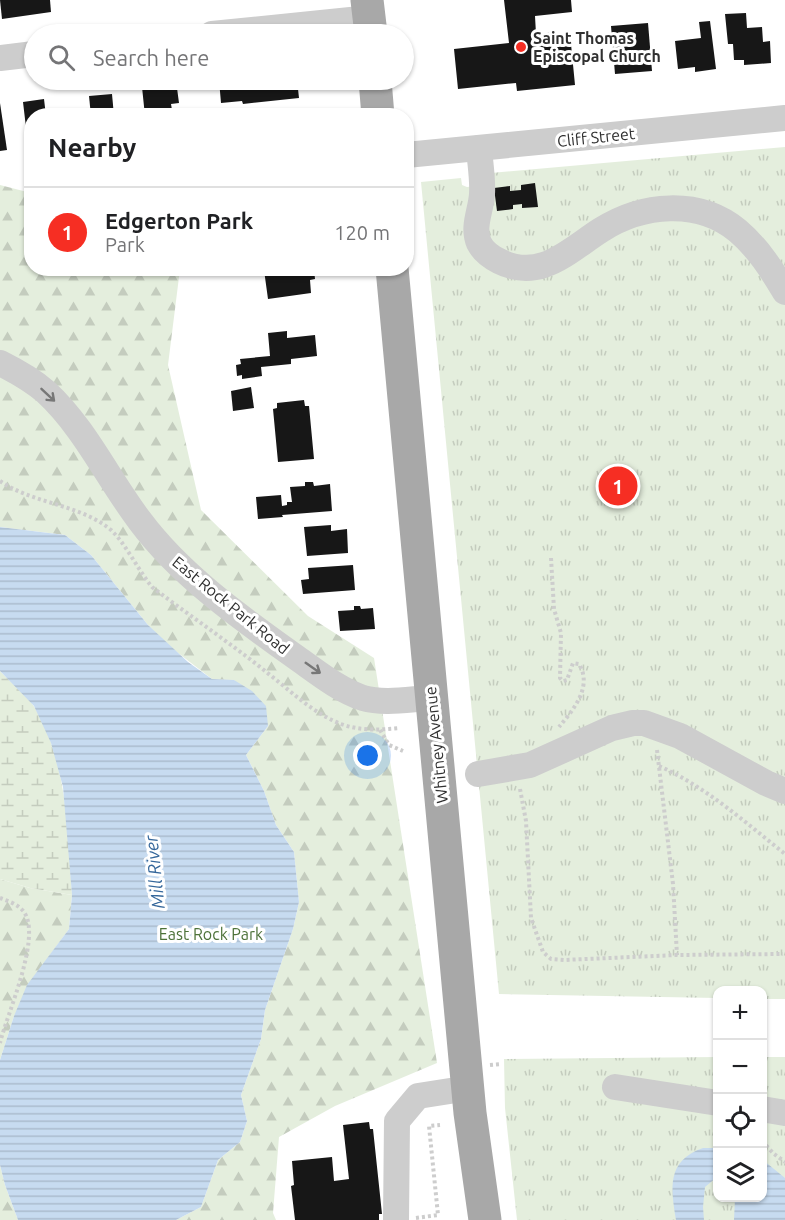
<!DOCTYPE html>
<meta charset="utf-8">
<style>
:root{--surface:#fff;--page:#f2f2f2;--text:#202124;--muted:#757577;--line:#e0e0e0;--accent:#f62e23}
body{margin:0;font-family:Ubuntu,sans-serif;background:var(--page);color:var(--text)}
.controls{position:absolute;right:18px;bottom:18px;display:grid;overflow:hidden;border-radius:12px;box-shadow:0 2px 4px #0004}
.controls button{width:54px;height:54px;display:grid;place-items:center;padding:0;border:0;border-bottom:2px solid var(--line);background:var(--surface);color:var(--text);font:30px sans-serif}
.you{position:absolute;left:368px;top:756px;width:21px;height:21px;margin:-15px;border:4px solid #fff;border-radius:50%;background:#1a73e8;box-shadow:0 0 0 9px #1a73e833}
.badge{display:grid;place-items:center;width:39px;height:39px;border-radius:50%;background:var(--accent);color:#fff;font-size:20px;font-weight:700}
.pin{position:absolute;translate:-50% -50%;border:3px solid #fff;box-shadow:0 2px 6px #0006}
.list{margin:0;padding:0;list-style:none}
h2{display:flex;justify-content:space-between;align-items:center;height:78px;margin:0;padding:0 24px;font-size:26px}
h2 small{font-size:20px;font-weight:400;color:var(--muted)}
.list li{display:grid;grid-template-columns:39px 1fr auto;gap:18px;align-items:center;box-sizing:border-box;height:90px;padding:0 24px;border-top:2px solid var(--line)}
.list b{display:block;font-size:22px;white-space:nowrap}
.list p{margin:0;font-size:20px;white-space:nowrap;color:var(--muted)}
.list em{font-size:20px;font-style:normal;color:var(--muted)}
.icon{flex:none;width:33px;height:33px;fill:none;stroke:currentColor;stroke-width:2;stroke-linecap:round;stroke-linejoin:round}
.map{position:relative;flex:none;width:785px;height:1220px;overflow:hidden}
.search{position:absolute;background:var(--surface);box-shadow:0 2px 4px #0004;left:24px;top:24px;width:390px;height:66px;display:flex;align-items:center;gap:15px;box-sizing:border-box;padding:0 21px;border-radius:33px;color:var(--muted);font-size:22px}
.panel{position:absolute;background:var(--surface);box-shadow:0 2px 4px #0004;left:24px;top:108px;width:390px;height:168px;border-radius:24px}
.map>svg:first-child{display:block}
.grass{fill:url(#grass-tufts)}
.forest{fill:url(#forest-firs)}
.wetland{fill:url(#wetland-marsh)}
.water{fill:url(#water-rules)}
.building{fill:#171717}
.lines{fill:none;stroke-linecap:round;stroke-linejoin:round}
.path{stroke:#cdcdcd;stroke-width:4;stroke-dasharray:3 3;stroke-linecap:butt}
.minor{stroke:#cdcdcd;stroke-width:26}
.major{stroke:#a8a8a8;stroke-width:33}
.oneway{stroke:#777}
.poi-dot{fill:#f62e23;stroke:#fff;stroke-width:2}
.labels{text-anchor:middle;stroke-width:6;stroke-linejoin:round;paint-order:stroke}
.poi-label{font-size:16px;font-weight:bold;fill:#303030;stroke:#fff;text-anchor:start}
.street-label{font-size:16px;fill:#303030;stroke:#fff}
.park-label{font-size:16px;fill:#4c7138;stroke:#fff}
.water-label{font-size:18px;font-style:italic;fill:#35679b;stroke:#fff}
</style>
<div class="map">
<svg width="785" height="1220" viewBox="0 0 785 1220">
<defs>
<pattern id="grass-tufts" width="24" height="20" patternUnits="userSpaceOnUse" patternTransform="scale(1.5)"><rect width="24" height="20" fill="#e4eedd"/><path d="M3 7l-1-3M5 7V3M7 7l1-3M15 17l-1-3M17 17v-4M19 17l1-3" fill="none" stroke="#c4ccbe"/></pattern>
<pattern id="forest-firs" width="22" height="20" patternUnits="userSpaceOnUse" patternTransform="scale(1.5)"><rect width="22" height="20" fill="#e4eedd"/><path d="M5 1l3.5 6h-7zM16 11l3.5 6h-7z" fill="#c4ccbe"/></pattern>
<pattern id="wetland-marsh" width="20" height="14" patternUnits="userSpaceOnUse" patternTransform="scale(1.5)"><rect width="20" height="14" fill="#e4eedd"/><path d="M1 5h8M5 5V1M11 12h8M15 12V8" fill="none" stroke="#c4ccbe"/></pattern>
<pattern id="water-rules" width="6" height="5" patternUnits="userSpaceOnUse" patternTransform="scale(1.5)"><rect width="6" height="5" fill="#c7dbf0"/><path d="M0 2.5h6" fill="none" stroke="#abbcce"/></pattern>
</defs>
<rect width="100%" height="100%" fill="#fff"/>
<!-- grass -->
<g class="grass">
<path d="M785,147V999H763L762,990H718L717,998L499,994L421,182L461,178L462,185L467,187L492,184L491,173Z"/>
<path d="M717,1057L718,1198H762L763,1057H785V1220H517L505,1108L504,1059Z"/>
</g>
<!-- forest -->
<g class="forest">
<path d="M0,185L31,193L32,268L180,269L168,365L201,510L308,616L374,658L437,1063L335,1106L279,1137L273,1213L276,1220H176L201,1207L218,1160L240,1142L247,1121L241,1095L261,1039L265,1010L293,929L299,902L294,852L276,825L264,791L246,755L268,726L234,680L212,679L165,643L148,625L91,555L65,535L0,527Z"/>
<path d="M0,879L30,888L72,895L69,929L50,955L14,1016L0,1060Z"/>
<path d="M0,1165L5,1185L18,1220H0Z"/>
</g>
<!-- wetland -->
<path class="wetland" d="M0,671C11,683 27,694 35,708C68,764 68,833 72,895L30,888L0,879Z"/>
<!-- water -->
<g class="water">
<path d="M0,527L65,535L91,555L148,625L188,662L212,679L234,680L252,691L266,706L268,726L246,755L264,791L276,825L294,852L299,902L293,929L265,1010L261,1039L241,1095L247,1121L240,1142L218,1160L201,1207L176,1220H18L5,1185L0,1165V1060L14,1016L27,985L69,929L72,895L63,787L51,743L34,706L0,671Z"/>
<path d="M703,1148H718L717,1177L705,1187L703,1207L704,1220H676C671,1188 666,1161 703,1148Z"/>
<path d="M763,1160L785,1178V1220H734L735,1198H762Z"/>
</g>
<!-- building -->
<g class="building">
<path d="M0,0H50L51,12L2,19Z"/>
<path d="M504,0H571L572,12L535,16L536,34L555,32L556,45L571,44L575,85L517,91L516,83L458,89L454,49L509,43Z"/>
<path d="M746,13L747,28L762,27L763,42L770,41L771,63L744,65V60H734L733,44H728L725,14Z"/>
<path d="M710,21L716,69L695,72V67L678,69L675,41L701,38L699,22Z"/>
<path d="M648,23L652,71L615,74L611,26Z"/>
<path d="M219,80H297L299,98L243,104L242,101L221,103Z"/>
<path d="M163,85L164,89L177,88L179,103L171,104L173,116H145L142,87Z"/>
<path d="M112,94L114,116H91L89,96Z"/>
<path d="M44,99L46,116H32V136H27L23,102Z"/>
<path d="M0,103L7,150L0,151Z"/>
<path d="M535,183L538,207L522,208V204L513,205V209L497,211L494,188L510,186V191L521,190V185Z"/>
<path d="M273,268H294V271L314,269L315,279L310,280L311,293L268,299L264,270Z"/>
<path d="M287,331V338L315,335L317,356L291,359V364L261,367L262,376L242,379V375L237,376L236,365L241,364L240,359L270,356L268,333Z"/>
<path d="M251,387L254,408L233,411L231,391Z"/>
<path d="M304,400L305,406H309L314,459L278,462L273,409L277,408V403Z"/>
<path d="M305,482H313L314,486L330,484L332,511L282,515L283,517L258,519L256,497L281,495L282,506L287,505V502H292L290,487L305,486Z"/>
<path d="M331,525V531L347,529L348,553L307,556L304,527Z"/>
<path d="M353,565L355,590L303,594L301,580L309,579L308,568Z"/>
<path d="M354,606H360L361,609L373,608L375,629L340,631L338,611L354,610Z"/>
<path d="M369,1122L370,1129H373L382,1214H379V1220H295L291,1186L294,1185L292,1161L332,1157L334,1181L349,1179L343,1125Z"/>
</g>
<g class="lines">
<!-- path -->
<g class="path">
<path d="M0,481C33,504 80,504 111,530C126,544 138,570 152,587C191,617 232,644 270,675C293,693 313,713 341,724C360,731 380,730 400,728"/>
<path d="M551,558L554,609L561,633L560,678L563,681L567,680L573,663L579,664C593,687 573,710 559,727"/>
<path d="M380,730L389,745L403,751"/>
<path d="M657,750L673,884L677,955"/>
<path d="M659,766C706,787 745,822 785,854"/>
<path d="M520,789L526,821L531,918L543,952L551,959L564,960L677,955L783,954"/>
<path d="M0,898C8,901 18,904 24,912C42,937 7,1014 0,1043"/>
<path d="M490,1065L501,1064"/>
<path d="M762,1141L774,1154L785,1162"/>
<path d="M416,1218L438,1215L429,1126L440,1125"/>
</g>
<!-- minor -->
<g class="minor">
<path d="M212,34L370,18"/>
<path d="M0,58L34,54"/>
<path d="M479,148C480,163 483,179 482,194C481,211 472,226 479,243C483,251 491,257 499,261C540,282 568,251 601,230C642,204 698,198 738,231C758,248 772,270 785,292"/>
<path d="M406,155L785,118"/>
<path d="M0,363C16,371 32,380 46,392C85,428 108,479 140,521C181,576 241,618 297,658C317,672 339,690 363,698C384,704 410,699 431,698"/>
<path d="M478,774L530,765L612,728L633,723H644L680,736L766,783L785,791"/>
<path d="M615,1087L718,1103"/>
<path d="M762,1109L785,1113"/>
<path d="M396,1220L397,1121L418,1096L469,1088"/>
</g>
<!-- major -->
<g class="major">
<path d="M367,0L371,34"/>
<path d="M375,80L378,116"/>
<path d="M392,268L470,1113L485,1220"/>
</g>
</g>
<!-- one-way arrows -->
<defs><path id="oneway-shaft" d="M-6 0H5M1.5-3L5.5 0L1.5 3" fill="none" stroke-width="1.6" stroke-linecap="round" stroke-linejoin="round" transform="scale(1.5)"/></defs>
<g class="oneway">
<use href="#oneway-shaft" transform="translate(48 395) rotate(43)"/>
<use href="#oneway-shaft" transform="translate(313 668) rotate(35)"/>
</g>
<!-- markers -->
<circle class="poi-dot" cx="521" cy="47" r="6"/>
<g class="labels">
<!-- poi labels -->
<g class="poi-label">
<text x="533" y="44">Saint Thomas<tspan x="533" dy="18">Episcopal Church</tspan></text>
</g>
<!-- street labels -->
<g class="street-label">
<text transform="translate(596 137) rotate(-6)" y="6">Cliff Street</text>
<text transform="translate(231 605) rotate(39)" y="6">East Rock Park Road</text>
<text transform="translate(436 745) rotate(-96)" y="6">Whitney Avenue</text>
</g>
<!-- park labels -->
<g class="park-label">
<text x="211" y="940">East Rock Park</text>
</g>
<!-- water labels -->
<g class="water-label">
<text transform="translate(155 872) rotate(-96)" y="6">Mill River</text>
</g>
</g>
</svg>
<div class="controls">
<button>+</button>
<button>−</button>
<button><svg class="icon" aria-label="locate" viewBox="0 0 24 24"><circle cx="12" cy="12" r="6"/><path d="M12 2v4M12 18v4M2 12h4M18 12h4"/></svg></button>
<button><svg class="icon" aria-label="layers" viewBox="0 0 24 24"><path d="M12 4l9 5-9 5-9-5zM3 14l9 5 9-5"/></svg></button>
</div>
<div class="you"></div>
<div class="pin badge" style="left:618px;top:486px">1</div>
<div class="search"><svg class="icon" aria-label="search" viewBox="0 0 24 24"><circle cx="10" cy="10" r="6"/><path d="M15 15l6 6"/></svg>Search here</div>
<section class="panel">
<h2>Nearby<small></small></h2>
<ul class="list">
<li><span class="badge">1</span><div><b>Edgerton Park</b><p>Park</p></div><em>120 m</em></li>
</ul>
</section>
</div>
